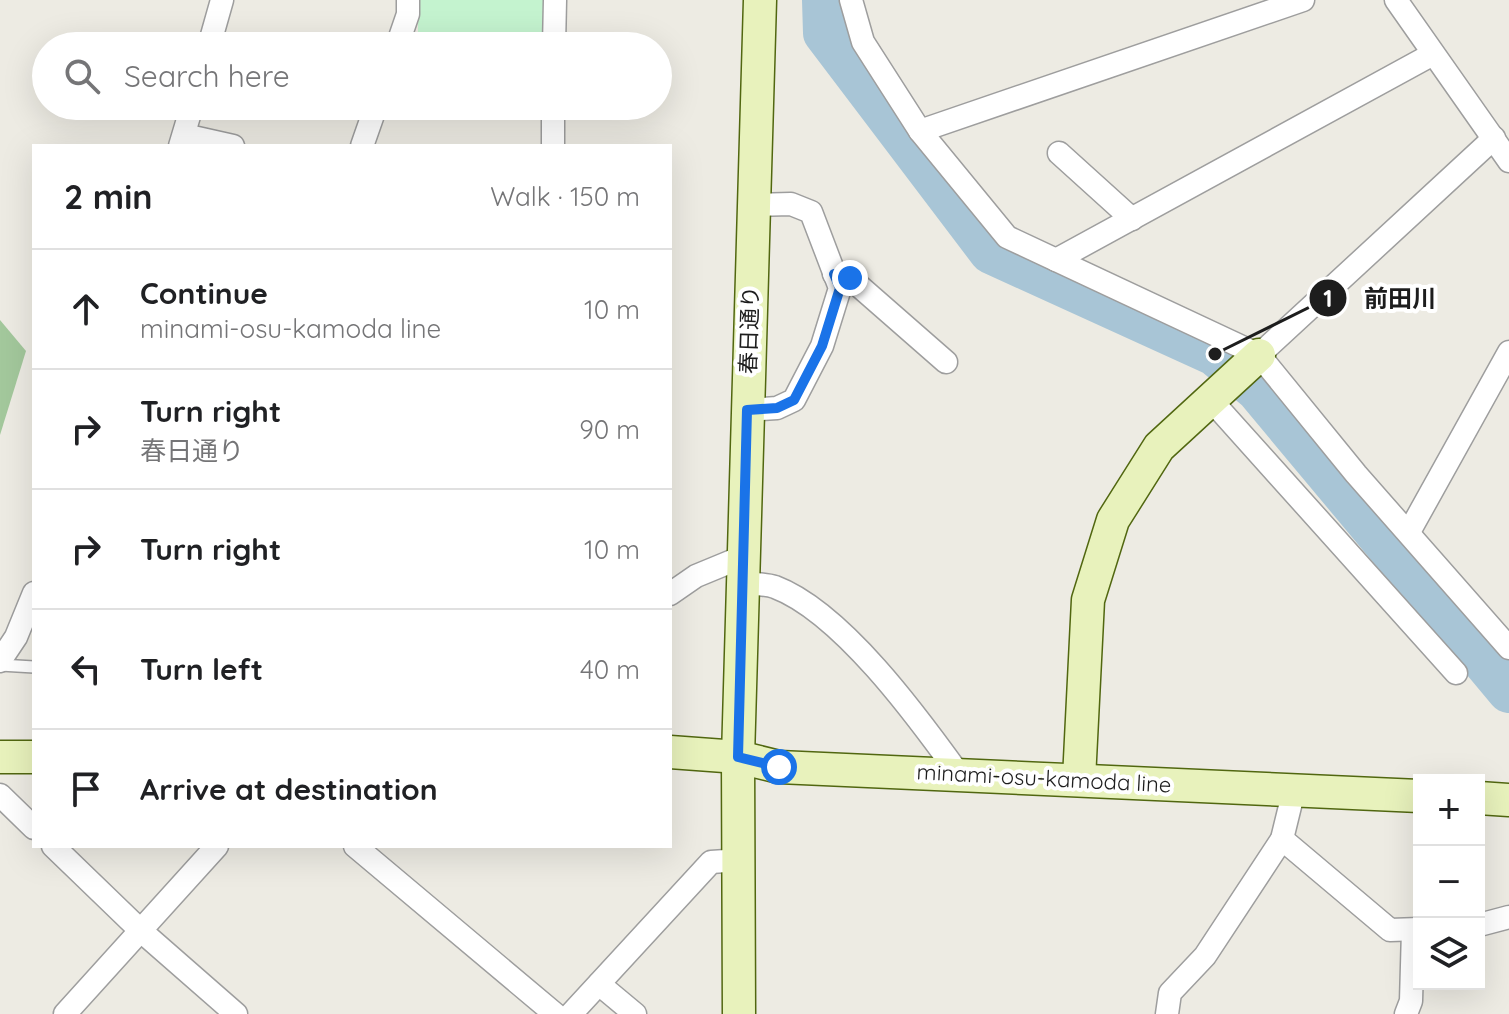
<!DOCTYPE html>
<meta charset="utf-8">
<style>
:root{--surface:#fff;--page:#f6f6f6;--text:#202124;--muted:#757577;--line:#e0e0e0}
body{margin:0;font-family:Quicksand,"Noto Sans JP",sans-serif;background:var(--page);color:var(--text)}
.controls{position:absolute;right:24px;bottom:24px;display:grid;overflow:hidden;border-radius:0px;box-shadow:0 8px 32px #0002}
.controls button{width:72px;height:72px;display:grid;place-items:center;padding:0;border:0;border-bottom:2px solid var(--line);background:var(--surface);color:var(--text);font:40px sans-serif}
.stop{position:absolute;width:24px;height:24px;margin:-18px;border:6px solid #1a73e8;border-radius:50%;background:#fff}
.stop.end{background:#1a73e8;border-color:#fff;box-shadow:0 2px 8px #0008}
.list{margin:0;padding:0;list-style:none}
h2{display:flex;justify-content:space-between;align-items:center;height:104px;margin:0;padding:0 32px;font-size:34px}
h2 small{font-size:26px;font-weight:400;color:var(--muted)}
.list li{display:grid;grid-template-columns:52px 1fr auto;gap:24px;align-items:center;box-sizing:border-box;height:120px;padding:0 32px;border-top:2px solid var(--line)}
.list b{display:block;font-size:30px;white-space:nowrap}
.list p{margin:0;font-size:26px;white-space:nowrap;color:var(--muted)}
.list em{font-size:26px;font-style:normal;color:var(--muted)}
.icon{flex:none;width:44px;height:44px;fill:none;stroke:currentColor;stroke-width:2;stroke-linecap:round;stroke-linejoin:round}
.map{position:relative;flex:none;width:1509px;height:1014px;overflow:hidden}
.search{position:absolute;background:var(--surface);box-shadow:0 8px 32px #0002;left:32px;top:32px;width:640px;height:88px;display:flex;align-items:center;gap:20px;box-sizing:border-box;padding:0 28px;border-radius:44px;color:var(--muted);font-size:30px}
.panel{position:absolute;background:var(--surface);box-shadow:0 8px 32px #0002;left:32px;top:144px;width:640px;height:704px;border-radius:0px}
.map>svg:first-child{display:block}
.forest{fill:#a3c89c}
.park{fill:#c4f3cf}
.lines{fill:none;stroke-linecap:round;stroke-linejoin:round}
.river{stroke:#a8c5d6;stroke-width:44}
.lane-casing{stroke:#9e9e9e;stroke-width:14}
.street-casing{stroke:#9e9e9e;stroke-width:25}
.secondary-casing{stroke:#516710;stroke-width:35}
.lane{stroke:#fff;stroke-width:11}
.street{stroke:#fff;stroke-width:22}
.secondary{stroke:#e8f2bc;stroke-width:32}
.route{stroke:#1a73e8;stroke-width:10}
.labels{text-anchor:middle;stroke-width:8;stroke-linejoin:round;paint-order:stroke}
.street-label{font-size:22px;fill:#1d1d1d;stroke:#fff}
.leader{fill:none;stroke:#1d1d1d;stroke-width:3}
.callout-dot{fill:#1d1d1d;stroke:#fff;stroke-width:3}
.mark-label{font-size:24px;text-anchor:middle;font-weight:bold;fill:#fff}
.callout-label{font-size:24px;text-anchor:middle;font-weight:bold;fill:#1d1d1d;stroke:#fff;stroke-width:8;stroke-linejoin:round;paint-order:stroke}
</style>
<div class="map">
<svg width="1509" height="1014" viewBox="0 0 1509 1014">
<rect width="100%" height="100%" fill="#edebe3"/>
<!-- forest -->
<path class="forest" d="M0,320L26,351L0,435Z"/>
<!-- park -->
<path class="park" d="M418,0H547L546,41L418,39Z"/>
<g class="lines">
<!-- river -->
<path class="river" d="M824,0L825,33L991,252L1215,354L1257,389L1509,691"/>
<!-- lane casing -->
<g class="lane-casing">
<path id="lane" d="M0,665L34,667"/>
</g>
<!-- street casing -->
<g class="street-casing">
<g id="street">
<path d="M851,0L863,42L920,131L1007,237L1259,355L1356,474L1509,648"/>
<path d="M1396,0L1509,161"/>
<path d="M209,46L222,0"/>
<path d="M397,46L408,14V0"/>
<path d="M554,46L555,0"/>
<path d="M920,131L1303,0"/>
<path d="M184,135L233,146"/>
<path d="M180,146L192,106"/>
<path d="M362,146L376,106"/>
<path d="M553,146V106"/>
<path d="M1059,153L1132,219"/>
<path d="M1056,260L1433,54"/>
<path d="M834,274L850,278L946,362"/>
<path d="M1259,355L1494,138"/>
<path d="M1211,400L1456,673"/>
<path d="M747,410L777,408L794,400L822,346L840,288L811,212L791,204L753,205"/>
<path d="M1409,532L1509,352"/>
<path d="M744,583C754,584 766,584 775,587C841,612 917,716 958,773"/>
<path d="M670,594L696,576L742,557"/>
<path d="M0,661L16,637L34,593"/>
<path d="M0,795L34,828"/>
<path d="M1282,839L1390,930L1419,929"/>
<path d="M53,846L140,930L236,1014"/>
<path d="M355,846L555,1014"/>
<path d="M1479,925L1509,917"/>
<path d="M599,984L635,1014"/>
<path d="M65,1014L217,846"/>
<path d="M571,1014L711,862L741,860"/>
<path d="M1167,1014L1170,993L1205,956L1282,839L1294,790"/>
<path d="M1406,1014L1411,1001L1413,930"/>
</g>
</g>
<!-- secondary casing -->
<g class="secondary-casing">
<g id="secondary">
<path d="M670,752L738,757L779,767L1419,796"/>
<path d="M0,757H34"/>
<path d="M1079,779L1088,600L1113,520L1159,447L1259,355"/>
<path d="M1479,798L1509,800"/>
<path d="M739,1014L738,757L760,0"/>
</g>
</g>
<!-- lane -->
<use href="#lane" class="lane"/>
<!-- street -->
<use href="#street" class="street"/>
<!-- secondary -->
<use href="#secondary" class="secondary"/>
</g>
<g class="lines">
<!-- route -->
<path class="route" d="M779,767L738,757L747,410L777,408L794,400L822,346L840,288L834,274L850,278"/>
</g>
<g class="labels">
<!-- street labels -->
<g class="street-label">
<text transform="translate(749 330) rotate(-88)" y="8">春日通り</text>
<text transform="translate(1044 778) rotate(3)" y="8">minami-osu-kamoda line</text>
</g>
</g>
<!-- callouts -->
<path class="leader" d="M1215 354L1328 298"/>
<g class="callout-dot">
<circle cx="1215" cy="354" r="8"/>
<circle cx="1328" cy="298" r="20"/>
</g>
<g class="mark-label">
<text x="1328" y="307">1</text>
</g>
<g class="callout-label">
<text x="1400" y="307">前田川</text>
</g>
</svg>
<div class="controls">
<button>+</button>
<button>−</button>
<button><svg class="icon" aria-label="layers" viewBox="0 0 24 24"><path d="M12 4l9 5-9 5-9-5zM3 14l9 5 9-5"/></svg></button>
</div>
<div class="stop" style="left:779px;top:767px"></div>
<div class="stop end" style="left:850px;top:278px"></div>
<div class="search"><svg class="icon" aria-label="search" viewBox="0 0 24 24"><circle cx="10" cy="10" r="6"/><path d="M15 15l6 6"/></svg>Search here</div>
<section class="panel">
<h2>2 min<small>Walk · 150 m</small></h2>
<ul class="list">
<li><svg class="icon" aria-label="ahead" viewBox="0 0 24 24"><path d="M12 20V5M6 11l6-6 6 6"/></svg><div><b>Continue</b><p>minami-osu-kamoda line</p></div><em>10 m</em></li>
<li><svg class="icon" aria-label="right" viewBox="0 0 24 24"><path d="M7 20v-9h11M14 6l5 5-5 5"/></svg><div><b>Turn right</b><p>春日通り</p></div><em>90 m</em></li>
<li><svg class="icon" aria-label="right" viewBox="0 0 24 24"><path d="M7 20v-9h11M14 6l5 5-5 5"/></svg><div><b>Turn right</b></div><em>10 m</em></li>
<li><svg class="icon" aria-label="left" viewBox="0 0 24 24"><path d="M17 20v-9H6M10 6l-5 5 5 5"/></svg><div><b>Turn left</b></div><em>40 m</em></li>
<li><svg class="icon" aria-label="arrive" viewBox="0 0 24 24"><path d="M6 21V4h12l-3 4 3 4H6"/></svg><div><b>Arrive at destination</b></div></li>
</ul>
</section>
</div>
